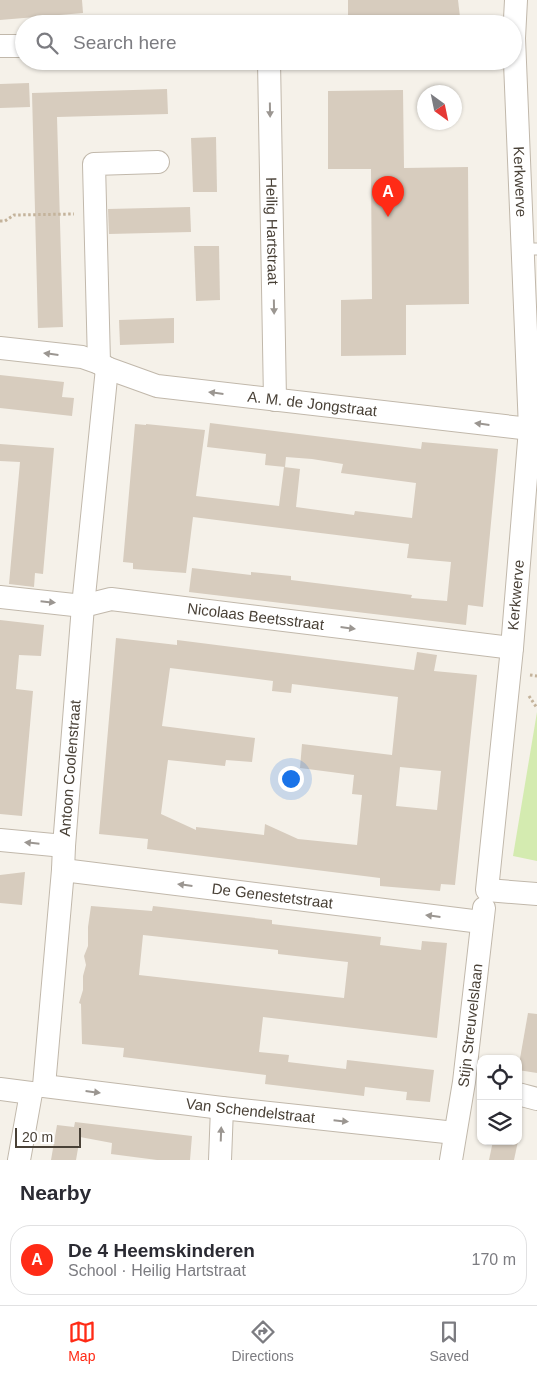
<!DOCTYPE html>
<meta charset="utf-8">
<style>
:root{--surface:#fff;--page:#f7f7f7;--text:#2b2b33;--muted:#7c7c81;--line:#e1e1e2;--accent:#ff2b16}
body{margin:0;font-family:Arial,sans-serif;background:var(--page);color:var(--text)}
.controls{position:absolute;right:15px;bottom:15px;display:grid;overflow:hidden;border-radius:10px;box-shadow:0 1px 4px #0004}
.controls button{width:45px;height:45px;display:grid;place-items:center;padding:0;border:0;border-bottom:1px solid var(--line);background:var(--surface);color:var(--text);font:25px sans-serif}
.compass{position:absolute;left:417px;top:85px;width:45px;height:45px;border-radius:50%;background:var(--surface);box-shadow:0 1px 4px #0004;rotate:147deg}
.scale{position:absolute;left:15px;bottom:12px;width:66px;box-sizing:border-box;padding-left:5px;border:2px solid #494137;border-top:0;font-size:14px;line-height:18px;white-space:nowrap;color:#494137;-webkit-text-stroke:4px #fff;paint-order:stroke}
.you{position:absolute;left:290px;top:778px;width:18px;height:18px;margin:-12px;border:4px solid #fff;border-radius:50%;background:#1a73e8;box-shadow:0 0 0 8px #1a73e833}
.badge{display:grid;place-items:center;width:32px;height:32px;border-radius:50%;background:var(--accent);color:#fff;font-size:16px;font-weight:700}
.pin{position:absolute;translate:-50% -41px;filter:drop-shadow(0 1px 2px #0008)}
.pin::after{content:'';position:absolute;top:26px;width:18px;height:15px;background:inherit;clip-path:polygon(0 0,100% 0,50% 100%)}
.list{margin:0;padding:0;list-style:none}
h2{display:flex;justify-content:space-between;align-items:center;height:65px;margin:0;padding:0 20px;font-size:21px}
h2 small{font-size:16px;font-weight:400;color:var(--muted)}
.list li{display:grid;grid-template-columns:32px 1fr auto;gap:15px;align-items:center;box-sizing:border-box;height:70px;margin:0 10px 10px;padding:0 10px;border:1px solid var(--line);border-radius:20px}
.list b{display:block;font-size:19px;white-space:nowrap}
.list p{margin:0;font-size:16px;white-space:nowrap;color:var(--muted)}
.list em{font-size:16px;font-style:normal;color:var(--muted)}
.icon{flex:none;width:28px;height:28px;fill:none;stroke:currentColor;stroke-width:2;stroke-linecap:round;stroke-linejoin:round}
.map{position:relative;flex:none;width:537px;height:1160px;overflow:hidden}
.search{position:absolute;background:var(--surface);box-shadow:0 1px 4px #0004;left:15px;right:15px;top:15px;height:55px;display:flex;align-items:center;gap:12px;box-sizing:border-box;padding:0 18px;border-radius:28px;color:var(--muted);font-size:19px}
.sheet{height:145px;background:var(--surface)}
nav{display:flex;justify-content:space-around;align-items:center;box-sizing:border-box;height:70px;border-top:1px solid var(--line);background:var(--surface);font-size:14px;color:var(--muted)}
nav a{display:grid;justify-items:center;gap:2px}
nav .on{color:var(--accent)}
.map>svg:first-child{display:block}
.green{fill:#d4ebb0}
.building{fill:#d7ccbe;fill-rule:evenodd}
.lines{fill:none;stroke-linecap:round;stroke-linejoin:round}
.lane-casing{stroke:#c1b8ab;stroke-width:13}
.street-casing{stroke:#c1b8ab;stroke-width:24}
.path{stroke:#c4b39b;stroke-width:3;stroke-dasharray:2.5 2.5;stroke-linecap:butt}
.lane{stroke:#fff;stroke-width:11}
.street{stroke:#fff;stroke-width:22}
.oneway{fill:#9b9691}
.labels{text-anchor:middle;stroke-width:4;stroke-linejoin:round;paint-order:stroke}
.street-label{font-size:15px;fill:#494137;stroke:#fff}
</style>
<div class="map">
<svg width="537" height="1160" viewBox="0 0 537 1160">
<rect width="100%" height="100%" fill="#f5f1e9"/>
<!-- green -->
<path class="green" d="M537,712V861L513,856Z"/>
<!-- building -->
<g class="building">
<path d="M0,0H82L83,13L0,20Z"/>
<path d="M348,0H458L460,17L348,16Z"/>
<path d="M29,83L30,107L0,108V84Z"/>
<path d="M167,89L168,114L57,117L63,327L38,328L32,93Z"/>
<path d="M403,90L404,168L468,167L469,304L406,305V355L341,356V300L372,299L371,169H328V91Z"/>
<path d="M216,137L217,192H193L191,138Z"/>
<path d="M190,207L191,232L109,234L108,209Z"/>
<path d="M194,246H219L220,300L196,301Z"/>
<path d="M174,318V343L120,345L119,320Z"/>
<path d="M0,375L64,382L62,397L74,398L72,416L0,408Z"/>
<path d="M210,423L421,449L422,442L498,449L483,607L468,605L466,625L189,592L192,568L251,575V572L291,576V580L412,595L411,598L447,601L451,562L407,558L409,544L193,517L186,573L133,569V563L123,562L135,424L146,425V424L205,430L196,496L279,506L284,467L300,469L296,507L354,515L355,511L412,518L416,483L341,473L343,464L312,459L286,457L285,467L265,465L266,454L207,447Z"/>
<path d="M0,444L54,448L43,574L35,573L34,587L9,584L20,462L0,461Z"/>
<path d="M0,620L44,625L41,656L19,655L16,689L33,691L22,816L0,814Z"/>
<path d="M116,638L177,645V640L414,670L417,652L437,655L434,671L477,675L455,885L441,884L440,891L380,886V878L147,849L148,839L99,834ZM170,668L273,681L272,691L291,693L292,684L398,697L392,755L302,744L300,768L354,775L352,794L362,795L357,845L298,839L265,824L264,835L196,827V830L161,814L168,760L225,766L226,760L252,762L255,738L162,726ZM400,767L441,771L437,810L396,806Z"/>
<path d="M25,872L22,905L0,903V875Z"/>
<path d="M91,906L152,911L153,906L272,920V924L381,937L380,945L421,950L422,941L447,943L437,1038L263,1017L259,1052L289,1055L288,1062L346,1069L347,1060L434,1070L430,1102L406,1100L407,1092L365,1087L364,1096L265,1084L266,1075L123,1057L124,1048L82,1044L81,1004L79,1003L83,990V976L86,965L84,956L88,946V927ZM143,935L278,950V954L348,962L344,998L139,975Z"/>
<path d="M528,1013L537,1014V1073L518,1070Z"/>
<path d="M75,1122L192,1136L190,1160H157L111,1154L112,1143L80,1137L76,1160H51L57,1125L74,1127Z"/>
<path d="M493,1141H518L514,1160H489Z"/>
</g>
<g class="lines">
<!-- lane casing -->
<g class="lane-casing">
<path id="lane" d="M524,249H537"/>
</g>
<!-- street casing -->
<g class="street-casing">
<g id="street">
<path id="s1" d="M516,0L514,38L530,429L512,648L487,890L537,894"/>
<path d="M0,46H24"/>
<path id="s2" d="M269,61L275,400"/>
<path id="s3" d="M158,162L94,164L99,363L107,368L157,386L530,429"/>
<path d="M0,348L82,357L99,363"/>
<path id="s4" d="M0,597L83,606L111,599L512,648"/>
<path d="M0,840L64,846"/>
<path id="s5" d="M63,870L481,922"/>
<path id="s6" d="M44,1086L63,870L64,846L83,606L107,368"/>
<path id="s7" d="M44,1086L222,1108L455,1133"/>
<path d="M0,1089L31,1093"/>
<path d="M518,1094L537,1099"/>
<path d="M19,1160L31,1093"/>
<path d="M220,1160L222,1108"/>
<path id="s8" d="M451,1160L464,1082L484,908"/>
</g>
</g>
<!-- path -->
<g class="path">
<path d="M0,221H5L14,215L74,214"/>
<path d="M530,675L537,676"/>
<path d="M529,696L537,708"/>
</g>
<!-- lane -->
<use href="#lane" class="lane"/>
<!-- street -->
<use href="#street" class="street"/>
</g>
<!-- one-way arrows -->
<defs><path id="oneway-solid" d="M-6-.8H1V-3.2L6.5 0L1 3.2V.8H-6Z" transform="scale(1.25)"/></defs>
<g class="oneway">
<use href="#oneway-solid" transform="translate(270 110) rotate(89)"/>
<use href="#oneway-solid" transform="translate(274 307) rotate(89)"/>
<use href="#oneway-solid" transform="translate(51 354) rotate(-173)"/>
<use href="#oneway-solid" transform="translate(216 393) rotate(-173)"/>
<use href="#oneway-solid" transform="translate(482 424) rotate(-173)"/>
<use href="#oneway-solid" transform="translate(48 602) rotate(6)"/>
<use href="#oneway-solid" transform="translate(348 628) rotate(7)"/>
<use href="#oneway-solid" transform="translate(32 843) rotate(-174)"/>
<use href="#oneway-solid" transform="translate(185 885) rotate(-173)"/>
<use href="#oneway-solid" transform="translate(433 916) rotate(-173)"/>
<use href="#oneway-solid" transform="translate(93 1092) rotate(7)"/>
<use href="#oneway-solid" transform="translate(341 1121) rotate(6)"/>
<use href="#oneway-solid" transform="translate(221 1134) rotate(-88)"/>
</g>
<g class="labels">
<!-- street labels -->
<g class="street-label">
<text dy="5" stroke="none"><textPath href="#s1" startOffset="182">Kerkwerve</textPath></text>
<text dy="5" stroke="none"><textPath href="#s2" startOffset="170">Heilig Hartstraat</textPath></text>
<text dy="5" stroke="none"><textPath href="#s3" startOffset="482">A. M. de Jongstraat</textPath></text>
<text transform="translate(516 595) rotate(-85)" y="5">Kerkwerve</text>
<text dy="5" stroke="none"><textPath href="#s4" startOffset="258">Nicolaas Beetsstraat</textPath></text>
<text dy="5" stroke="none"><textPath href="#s6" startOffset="319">Antoon Coolenstraat</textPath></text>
<text dy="5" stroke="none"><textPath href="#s5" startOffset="211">De Genestetstraat</textPath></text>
<text dy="5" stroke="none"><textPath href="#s8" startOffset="136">Stijn Streuvelslaan</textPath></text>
<text dy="5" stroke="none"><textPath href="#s7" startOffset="208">Van Schendelstraat</textPath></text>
</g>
</g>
</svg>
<div class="controls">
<button><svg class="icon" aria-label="locate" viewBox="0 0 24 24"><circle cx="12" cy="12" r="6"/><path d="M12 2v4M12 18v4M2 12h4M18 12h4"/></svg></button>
<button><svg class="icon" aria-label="layers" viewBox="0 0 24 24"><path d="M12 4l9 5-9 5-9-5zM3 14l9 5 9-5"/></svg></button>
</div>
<svg class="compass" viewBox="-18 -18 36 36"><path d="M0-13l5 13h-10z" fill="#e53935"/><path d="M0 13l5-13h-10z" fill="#7c7c81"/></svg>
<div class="scale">20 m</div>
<div class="you"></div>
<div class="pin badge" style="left:388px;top:217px">A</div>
<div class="search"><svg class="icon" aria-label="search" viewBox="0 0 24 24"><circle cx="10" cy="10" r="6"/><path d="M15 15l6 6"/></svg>Search here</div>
</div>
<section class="sheet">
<h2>Nearby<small></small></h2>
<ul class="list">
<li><span class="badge">A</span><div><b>De 4 Heemskinderen</b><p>School · Heilig Hartstraat</p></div><em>170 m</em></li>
</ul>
</section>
<nav>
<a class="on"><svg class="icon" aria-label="map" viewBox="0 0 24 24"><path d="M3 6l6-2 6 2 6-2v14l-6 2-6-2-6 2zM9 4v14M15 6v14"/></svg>Map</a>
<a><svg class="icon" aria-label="directions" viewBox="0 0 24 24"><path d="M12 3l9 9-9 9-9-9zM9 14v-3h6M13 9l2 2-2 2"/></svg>Directions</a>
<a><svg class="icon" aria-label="saved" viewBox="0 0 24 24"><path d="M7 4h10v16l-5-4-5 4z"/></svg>Saved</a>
</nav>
